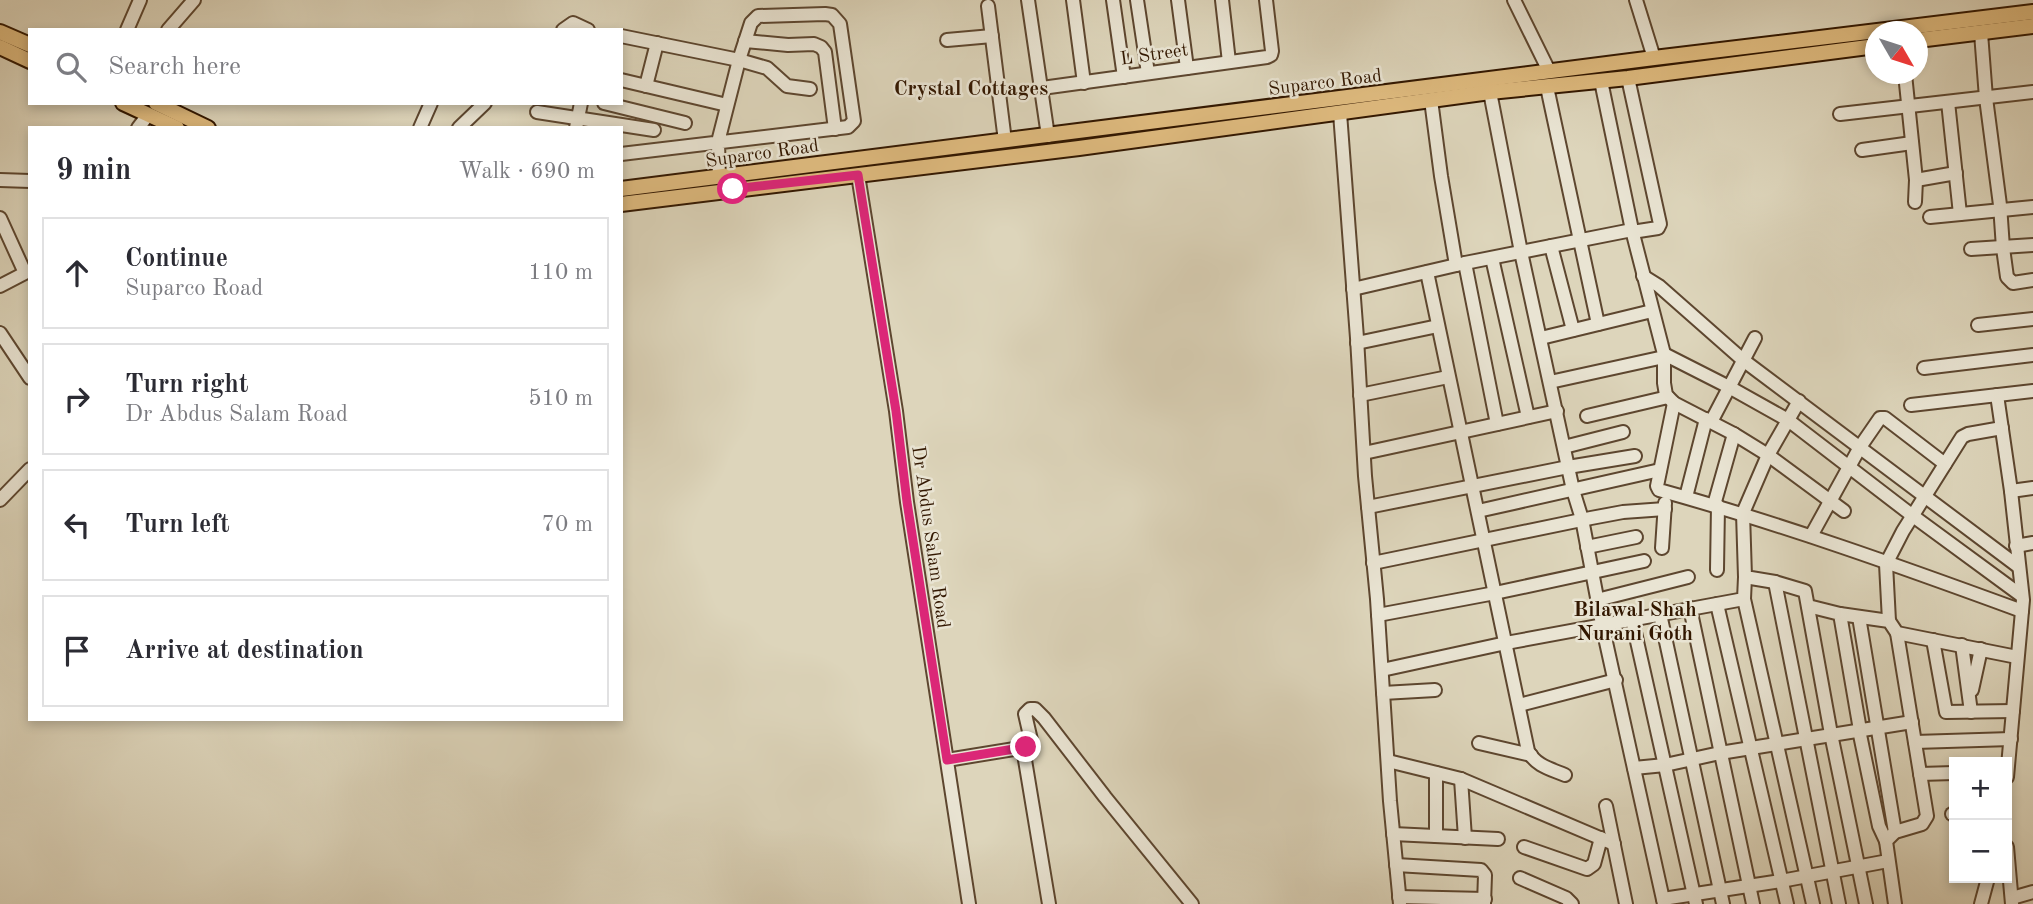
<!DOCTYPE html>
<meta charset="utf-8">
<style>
:root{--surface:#fff;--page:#f2f2f3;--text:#2b2b33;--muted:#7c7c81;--line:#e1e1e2}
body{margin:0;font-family:"Old Standard TT",serif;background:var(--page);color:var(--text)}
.controls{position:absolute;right:21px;bottom:21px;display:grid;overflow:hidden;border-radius:0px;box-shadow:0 4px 10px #0003}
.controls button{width:63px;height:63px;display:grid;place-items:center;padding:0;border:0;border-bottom:2px solid var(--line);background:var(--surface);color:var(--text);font:35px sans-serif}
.compass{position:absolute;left:1865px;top:21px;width:63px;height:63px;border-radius:50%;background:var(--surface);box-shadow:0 4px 10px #0003;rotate:129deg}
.stop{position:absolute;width:21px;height:21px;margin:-16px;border:5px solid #db2777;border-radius:50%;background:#fff}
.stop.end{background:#db2777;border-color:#fff;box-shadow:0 2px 7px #0008}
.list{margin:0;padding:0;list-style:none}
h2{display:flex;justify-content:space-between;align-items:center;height:91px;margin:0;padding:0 28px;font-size:30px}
h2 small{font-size:23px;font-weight:400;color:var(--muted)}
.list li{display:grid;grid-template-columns:46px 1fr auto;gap:21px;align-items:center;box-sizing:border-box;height:112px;margin:0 14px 14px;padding:0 14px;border:2px solid var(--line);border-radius:0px}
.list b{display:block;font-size:26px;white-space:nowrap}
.list p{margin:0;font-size:23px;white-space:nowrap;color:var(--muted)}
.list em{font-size:23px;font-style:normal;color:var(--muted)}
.icon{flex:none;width:38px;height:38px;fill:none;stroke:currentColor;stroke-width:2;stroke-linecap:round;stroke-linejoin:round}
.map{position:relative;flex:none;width:2033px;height:904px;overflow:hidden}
.search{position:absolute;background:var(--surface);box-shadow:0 4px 10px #0003;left:28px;top:28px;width:595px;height:77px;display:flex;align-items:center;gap:18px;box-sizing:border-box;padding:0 24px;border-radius:0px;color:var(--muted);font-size:26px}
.panel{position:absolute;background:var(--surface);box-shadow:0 4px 10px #0003;left:28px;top:126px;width:595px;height:595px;border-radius:0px}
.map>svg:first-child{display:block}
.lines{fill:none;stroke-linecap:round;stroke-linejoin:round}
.minor-casing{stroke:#5d462f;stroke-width:16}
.major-casing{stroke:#321700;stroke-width:18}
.minor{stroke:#e9e4d3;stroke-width:12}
.major{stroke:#deba7e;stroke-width:14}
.route{stroke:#db2777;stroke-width:9}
.labels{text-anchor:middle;stroke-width:5;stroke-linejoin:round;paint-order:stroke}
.street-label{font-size:19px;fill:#321700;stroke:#e9e4d3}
.neighbourhood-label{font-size:21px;font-weight:bold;fill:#321700;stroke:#e9e4d3}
</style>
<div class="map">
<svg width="2033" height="904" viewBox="0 0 2033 904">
<rect width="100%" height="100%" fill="#ddd5bb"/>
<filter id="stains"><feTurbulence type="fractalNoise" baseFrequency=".00286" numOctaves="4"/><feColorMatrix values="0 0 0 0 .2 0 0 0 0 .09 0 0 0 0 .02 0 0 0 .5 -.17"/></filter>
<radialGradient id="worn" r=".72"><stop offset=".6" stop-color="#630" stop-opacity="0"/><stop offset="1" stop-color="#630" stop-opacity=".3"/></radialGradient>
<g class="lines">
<!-- minor casing -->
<g class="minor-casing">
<g id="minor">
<path d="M1028,0L1048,136"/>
<path d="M1073,0L1084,83"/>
<path d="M1113,0L1124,77"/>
<path d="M1137,0L1148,73"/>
<path d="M1178,0L1187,68"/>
<path d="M1222,0L1229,62"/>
<path d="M1514,0L1549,71"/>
<path d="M1636,0L1654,58"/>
<path d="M988,6L1005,141"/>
<path d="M127,30L140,0"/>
<path d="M168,30L194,0"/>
<path d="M563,30L573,23L588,30"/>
<path d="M1981,33L1986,98L2000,205L2003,248L2007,277L2013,283L2033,280"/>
<path d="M621,36L739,60L767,68L787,86L810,89"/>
<path d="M947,40L992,36"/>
<path d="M745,41L788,45L814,44L821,47L825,52L835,129"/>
<path d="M1905,74L1916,180L1915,202"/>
<path d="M1628,78L1660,224L1658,228L1632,232"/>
<path d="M621,80L727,105"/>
<path d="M1601,81L1632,230L1664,354V383L1666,395L1674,403L1734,434L1768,455L1844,511"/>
<path d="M646,86L657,43"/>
<path d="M1547,87L1598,324"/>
<path d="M1042,88L1267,57L1271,55L1272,51L1266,0"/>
<path d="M1490,92L1521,252L1573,490L1582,519L1602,624L1664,904"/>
<path d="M1431,100L1441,176L1456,265"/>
<path d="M1948,102L1960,214"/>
<path d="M604,103L685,123"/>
<path d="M537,112L654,130"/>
<path d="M1340,113L1357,338L1365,476L1377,599L1390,801L1400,904"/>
<path d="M1840,114L2033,92"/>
<path d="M138,128L148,115"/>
<path d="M420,128L431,103"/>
<path d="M459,128L485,103"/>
<path d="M576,128L581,103"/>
<path d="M1862,150L1912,143"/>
<path d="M621,154L848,127L854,121L840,24L832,15L825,14L758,16L751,23L739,60L718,142L719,177"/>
<path d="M858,175L896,411L907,502L969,904"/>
<path d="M0,180L30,181"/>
<path d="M1916,180L1956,173"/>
<path d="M1930,217L2033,207"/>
<path d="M0,218L25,273L0,286"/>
<path d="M1551,246L1573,330"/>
<path d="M1971,249L2033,245"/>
<path d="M1492,258L1528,417"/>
<path d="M1465,263L1497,424"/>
<path d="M1427,272L1528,751C1536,766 1551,769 1565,775"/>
<path d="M1643,276L1659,286L1743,360L2019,567"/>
<path d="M1353,289L1465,263L1632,230"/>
<path d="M1978,325L2033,319"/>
<path d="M0,333L30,378"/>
<path d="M1541,338L1652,311"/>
<path d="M1357,343L1438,326"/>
<path d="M1664,354L1729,387L1788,420L1913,516L2022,596"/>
<path d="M1924,368L2033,355"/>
<path d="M1550,382L1664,357"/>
<path d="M1360,395L1448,377"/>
<path d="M1997,395L2011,491L2023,600L2007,777"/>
<path d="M1799,401L1768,455L1743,513L1745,577L1775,582L1805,591L1831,734L1866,904"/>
<path d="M1674,403L1657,486L1659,490C1782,524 1902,567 2022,611"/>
<path d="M1911,405L2033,391"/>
<path d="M1587,416L1668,397"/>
<path d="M1711,422L1755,338"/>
<path d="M1564,447L1623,432"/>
<path d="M1364,453L1557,411"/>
<path d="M2011,491L2033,488"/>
<path d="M1686,497L1706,419"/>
<path d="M0,500L30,469"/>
<path d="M1714,505L1734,434"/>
<path d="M1368,507L1568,467L1635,456"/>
<path d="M1478,511L1660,470"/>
<path d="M1811,536L1860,447L1880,418H1885L1945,464"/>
<path d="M2016,546L2033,543"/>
<path d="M1587,547L1636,537"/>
<path d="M1662,548L1665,503"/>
<path d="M1373,563L1591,518L1623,512L1665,509"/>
<path d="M1717,570L1718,506"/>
<path d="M1775,582L1839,904"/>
<path d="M1744,599L1813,904"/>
<path d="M1597,600L1688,577"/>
<path d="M1717,604L1787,904"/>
<path d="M1808,606L1840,614L1860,730"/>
<path d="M1690,608L1753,904"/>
<path d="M1660,614L1723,904"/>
<path d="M1840,614L1889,621L1897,633L2017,657"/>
<path d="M1378,615L1495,593L1644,561"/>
<path d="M1859,617L1895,832"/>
<path d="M1632,619L1696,904"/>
<path d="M1889,621L1886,564L1903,531L1962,437L1968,434L2002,428"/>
<path d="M1933,640L1946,712L2013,711"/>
<path d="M1962,645L1971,712"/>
<path d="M1382,670L1506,643L1744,599L1745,577"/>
<path d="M1969,692L1972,690L1981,649"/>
<path d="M1383,693L1435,690"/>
<path d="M1519,705L1616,680"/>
<path d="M1859,730L1879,826L1886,841"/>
<path d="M1915,742L2011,739"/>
<path d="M1479,743L1531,755"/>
<path d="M1023,748L1049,904"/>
<path d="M947,760L1026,747L1031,740L1025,714L1030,709H1035L1044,718L1105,797L1192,904"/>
<path d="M1388,761L1461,779L1614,844"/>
<path d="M1634,768L1665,765L1720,753L1912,722"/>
<path d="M1436,773V836"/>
<path d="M1920,774L1954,773"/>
<path d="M1461,779L1465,838"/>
<path d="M1606,806L1626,904"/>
<path d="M1952,814H1954"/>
<path d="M1393,834L1498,839"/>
<path d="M1524,847L1587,869L1594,864L1601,838"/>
<path d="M2007,847L2012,904"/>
<path d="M1396,865L1481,870L1485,875L1484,904"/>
<path d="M1520,878L1566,898L1572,904"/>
<path d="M1399,897L1485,899"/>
<path d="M2012,898L2033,892"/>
<path d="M1663,899L1781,881L1888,861"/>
<path d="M1895,904L1886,841L1895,832L1922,824L1927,816L1897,633"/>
<path d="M1981,904L1988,878"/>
</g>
</g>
<!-- major casing -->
<g class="major-casing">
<g id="major">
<path d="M0,32L30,45"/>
<path d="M1918,40L2033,26"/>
<path d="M0,47L30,61"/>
<path d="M123,103L177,128"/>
<path d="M156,103L208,128"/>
<path d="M621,189L1654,58L2033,12"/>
<path d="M621,204L1079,148L1490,92L1628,78L1876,46"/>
</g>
</g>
<!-- minor -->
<use href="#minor" class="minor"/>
<!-- major -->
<use href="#major" class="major"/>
</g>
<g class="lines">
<!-- route -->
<path class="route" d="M733,189L858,175L896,411L907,502L947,760L1026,747"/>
</g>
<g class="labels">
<!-- street labels -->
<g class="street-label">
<text transform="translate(1154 53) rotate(-8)" y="7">L Street</text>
<text transform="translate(1325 81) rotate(-7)" y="7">Suparco Road</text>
<text transform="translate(762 152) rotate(-8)" y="7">Suparco Road</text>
<text transform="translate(932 537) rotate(82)" y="7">Dr Abdus Salam Road</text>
</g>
<!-- neighbourhood labels -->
<g class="neighbourhood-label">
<text x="971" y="95">Crystal Cottages</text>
<text x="1635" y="616">Bilawal Shah<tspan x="1635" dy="24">Nurani Goth</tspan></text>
</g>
</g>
<rect width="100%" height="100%" filter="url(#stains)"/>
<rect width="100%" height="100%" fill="url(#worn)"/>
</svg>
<div class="controls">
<button>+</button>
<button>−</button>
</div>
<svg class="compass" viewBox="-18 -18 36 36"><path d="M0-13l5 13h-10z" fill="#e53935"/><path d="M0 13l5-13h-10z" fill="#7c7c81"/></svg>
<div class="stop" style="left:733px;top:189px"></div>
<div class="stop end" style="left:1026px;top:747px"></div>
<div class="search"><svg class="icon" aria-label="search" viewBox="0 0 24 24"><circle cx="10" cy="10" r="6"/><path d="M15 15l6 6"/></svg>Search here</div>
<section class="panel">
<h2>9 min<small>Walk · 690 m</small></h2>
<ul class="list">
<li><svg class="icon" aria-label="ahead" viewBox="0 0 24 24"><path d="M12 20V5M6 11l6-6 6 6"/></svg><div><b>Continue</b><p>Suparco Road</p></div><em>110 m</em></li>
<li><svg class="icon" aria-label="right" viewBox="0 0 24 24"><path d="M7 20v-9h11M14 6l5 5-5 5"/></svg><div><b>Turn right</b><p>Dr Abdus Salam Road</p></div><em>510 m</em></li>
<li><svg class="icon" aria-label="left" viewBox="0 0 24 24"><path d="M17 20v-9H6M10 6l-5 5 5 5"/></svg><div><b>Turn left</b></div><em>70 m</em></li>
<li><svg class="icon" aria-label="arrive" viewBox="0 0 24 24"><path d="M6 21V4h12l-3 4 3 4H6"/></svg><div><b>Arrive at destination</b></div></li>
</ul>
</section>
</div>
